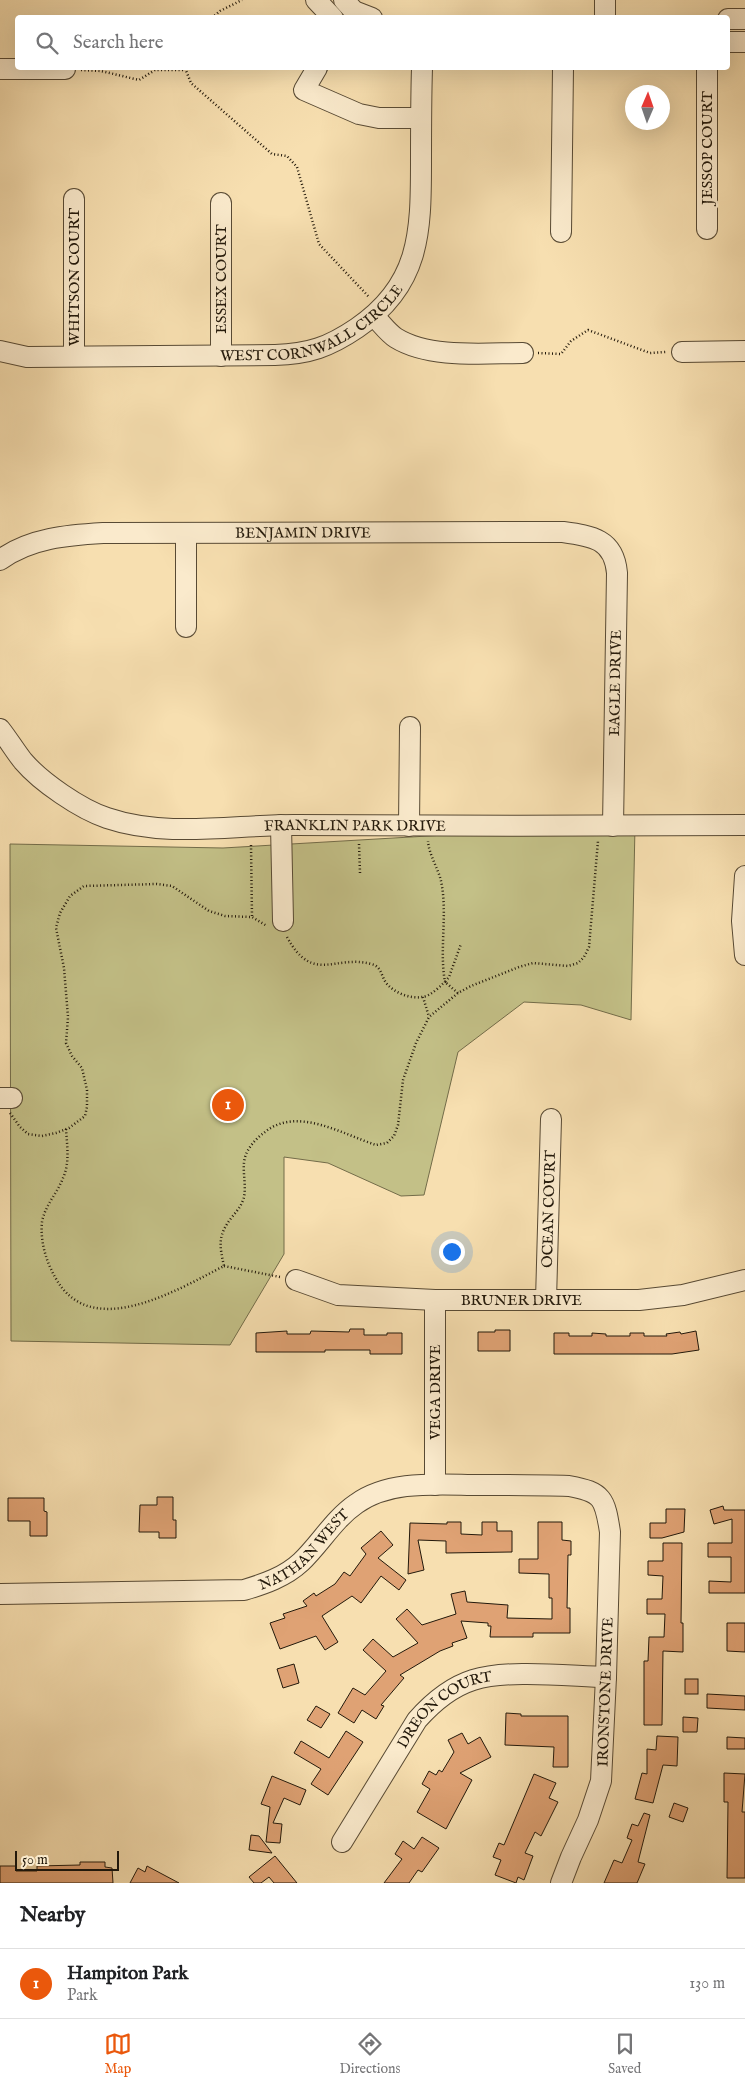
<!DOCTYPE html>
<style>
:root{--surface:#fff;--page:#f6f6f6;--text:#202124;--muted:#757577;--line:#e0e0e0;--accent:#ea580c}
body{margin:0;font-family:"IM FELL English",serif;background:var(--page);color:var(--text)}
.compass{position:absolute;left:625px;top:85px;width:45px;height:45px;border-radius:50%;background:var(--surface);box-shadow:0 5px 20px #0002;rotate:2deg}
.scale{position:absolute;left:15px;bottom:12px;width:104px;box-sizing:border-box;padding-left:5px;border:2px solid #23190b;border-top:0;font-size:14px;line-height:18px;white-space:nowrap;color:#23190b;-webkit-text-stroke:4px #faeacc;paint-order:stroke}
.you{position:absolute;left:451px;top:1251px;width:18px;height:18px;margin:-12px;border:4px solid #fff;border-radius:50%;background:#1a73e8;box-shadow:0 0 0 8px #1a73e833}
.badge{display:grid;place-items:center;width:32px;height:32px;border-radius:50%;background:var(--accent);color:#fff;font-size:16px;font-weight:700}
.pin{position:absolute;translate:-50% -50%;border:2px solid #fff;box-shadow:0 1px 5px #0006}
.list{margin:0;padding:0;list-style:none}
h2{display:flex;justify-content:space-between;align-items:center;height:65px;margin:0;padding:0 20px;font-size:21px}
h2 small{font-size:16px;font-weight:400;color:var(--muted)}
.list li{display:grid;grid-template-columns:32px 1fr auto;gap:15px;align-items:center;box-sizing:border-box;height:70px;padding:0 20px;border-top:1px solid var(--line)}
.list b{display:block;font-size:19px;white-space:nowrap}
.list p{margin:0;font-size:16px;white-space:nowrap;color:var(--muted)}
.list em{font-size:16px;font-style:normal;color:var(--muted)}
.icon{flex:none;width:28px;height:28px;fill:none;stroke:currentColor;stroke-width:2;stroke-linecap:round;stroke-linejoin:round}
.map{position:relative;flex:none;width:745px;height:1883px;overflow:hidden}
.search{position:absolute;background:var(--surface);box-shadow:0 5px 20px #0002;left:15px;right:15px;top:15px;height:55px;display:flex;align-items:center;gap:12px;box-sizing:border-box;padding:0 18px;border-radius:5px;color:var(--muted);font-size:19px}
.sheet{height:135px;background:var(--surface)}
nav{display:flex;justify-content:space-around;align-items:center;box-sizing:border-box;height:70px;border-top:1px solid var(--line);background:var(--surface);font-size:14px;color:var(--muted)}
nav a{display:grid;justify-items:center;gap:2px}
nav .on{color:var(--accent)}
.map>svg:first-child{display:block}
.green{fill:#c3c087;stroke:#736c49}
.building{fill:#dfa274;stroke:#23190b}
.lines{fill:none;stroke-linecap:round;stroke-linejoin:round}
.minor-casing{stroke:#584a34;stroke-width:22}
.path{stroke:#23190b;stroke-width:2.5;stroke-dasharray:1 2.5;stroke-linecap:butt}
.minor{stroke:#faeacc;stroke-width:20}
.labels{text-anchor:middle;stroke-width:5;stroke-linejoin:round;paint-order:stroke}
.street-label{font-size:15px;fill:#23190b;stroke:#faeacc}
</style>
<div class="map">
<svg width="745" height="1883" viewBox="0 0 745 1883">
<rect width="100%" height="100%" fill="#f7dfb0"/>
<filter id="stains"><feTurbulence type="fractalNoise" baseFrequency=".004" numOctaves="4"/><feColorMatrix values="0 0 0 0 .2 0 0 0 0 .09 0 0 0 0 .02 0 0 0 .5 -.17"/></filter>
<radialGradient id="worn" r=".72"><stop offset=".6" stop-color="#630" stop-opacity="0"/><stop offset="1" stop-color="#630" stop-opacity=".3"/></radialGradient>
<!-- green -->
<path class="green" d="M599,826H635L631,1020L581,1005L524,1002L458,1052L424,1195L401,1196L328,1163L284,1157V1254L230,1345L11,1341L10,844L223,848Z"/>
<!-- building -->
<g class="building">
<path d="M350,1329H364V1335H387V1333H402V1354H370V1350H325V1352H256V1333L287,1331V1334H310L311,1331L349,1332Z"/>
<path d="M495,1330H510V1351H478V1332H495Z"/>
<path d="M696,1331L699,1350L672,1354H554V1333H569V1336H592V1333L606,1334V1336H630V1333H644V1336H667L666,1334L680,1332L681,1334Z"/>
<path d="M157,1497H173V1520H176V1538H159V1532H139L140,1505H157Z"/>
<path d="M8,1498H44V1511L47,1512V1536H30V1521H8Z"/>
<path d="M723,1506L724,1510H745V1593H709V1581L731,1582V1557H708V1543H732V1519L714,1524L710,1510Z"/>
<path d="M666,1509H685L684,1532L662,1538H650V1523H666Z"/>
<path d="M447,1522H461V1534L482,1535V1522H497V1531H512V1552L446,1553V1541L418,1540L424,1570L408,1574L410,1523L447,1524Z"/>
<path d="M538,1522H562V1540L571,1541V1555H568L567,1608H570V1633H533V1637H490L491,1626H488V1623L461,1621L467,1638L452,1643L453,1646L440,1651L400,1675L404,1678L381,1705L384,1706L376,1719L362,1710L354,1723L338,1713L353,1688L365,1695L386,1671L363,1650L373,1639L393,1657L418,1643L396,1619L407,1609L422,1625L456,1614L451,1594L465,1591L467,1602L508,1605L507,1618L552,1619V1598H549V1574L519,1573V1559H538Z"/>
<path d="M381,1531L393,1545L378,1558L406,1580L399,1590L381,1576L361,1603L352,1596L322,1616L338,1642L325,1650L316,1636L280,1649L270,1623L285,1618L283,1614L307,1606L303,1601L314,1593L316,1596L335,1584L344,1572L350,1576L366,1554L361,1548Z"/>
<path d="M663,1543H682L681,1623H683V1652L663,1651L662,1725H644V1661H648L649,1637H664L665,1614H647V1599H662L663,1576L648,1575V1561H663Z"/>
<path d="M727,1623H745V1652L727,1651Z"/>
<path d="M294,1664L299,1683L283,1688L277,1669Z"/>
<rect x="685" y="1679" width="13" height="15"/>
<path d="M707,1694L745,1696V1710L707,1708Z"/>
<path d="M316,1706L330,1714L321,1728L307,1720Z"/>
<path d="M506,1713L521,1714V1716H568V1767H553L554,1747L505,1745Z"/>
<path d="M683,1717L698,1718L697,1732H683Z"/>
<path d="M346,1731L363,1742L328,1795L311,1784L321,1769L294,1753L301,1741L329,1758Z"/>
<path d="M462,1733L468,1744L480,1737L491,1757L460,1773L472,1780L446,1829L417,1812L430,1789L422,1784L429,1771L436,1775L439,1770L442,1772L454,1752L448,1740Z"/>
<path d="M657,1736L678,1737L677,1766L663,1765L653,1803L635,1799L642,1773L647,1774V1749L656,1750Z"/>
<path d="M727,1737L745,1738V1749H727Z"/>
<path d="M724,1773L745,1774L742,1812H745V1878H727L728,1802H724Z"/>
<path d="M534,1774L556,1783L549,1798L558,1802L541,1836L535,1832L525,1853L533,1856L524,1880L518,1877L516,1883L495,1875L501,1860L493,1857L499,1843L504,1845Z"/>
<path d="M272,1776L306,1790L300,1805L284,1798L273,1823L282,1824L280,1843L266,1842L270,1807L261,1804Z"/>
<path d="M674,1803L688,1808L683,1822L669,1817Z"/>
<path d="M644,1813L650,1815L638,1862L645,1864L637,1883H604L614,1860L622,1863L632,1840L627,1838L632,1824L638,1826Z"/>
<path d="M251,1835L259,1836L272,1853L249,1850Z"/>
<path d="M422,1837L439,1848L422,1872L418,1870L409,1883H384L402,1859L395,1854L403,1841L414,1849Z"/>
<path d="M275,1856L297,1883H274L269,1877L261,1883H254L249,1877Z"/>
<path d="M80,1862H105V1867L112,1868L113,1883H0V1866H16V1871H37V1866L80,1865Z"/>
<path d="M147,1866L179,1883H130L138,1868L145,1872Z"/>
</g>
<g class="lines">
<!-- minor casing -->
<g class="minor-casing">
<g id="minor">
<path d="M316,0L333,18"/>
<path d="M344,0L354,11L372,18"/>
<path d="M605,18V0"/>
<path d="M728,19H745"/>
<path d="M728,42H745"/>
<path d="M317,68L304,90L359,114L379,118H421"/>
<path d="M0,69H65"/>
<path d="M74,199V356"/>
<path d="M221,203V356"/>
<path d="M707,229V68"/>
<path d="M561,232L563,68"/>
<path d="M374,316C381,323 388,333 396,338C430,359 485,353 523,353"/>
<path id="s1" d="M0,351L27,357L275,355C309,354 329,347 357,328C420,285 421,233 421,163C421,131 421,99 422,68"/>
<path d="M682,352L745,351"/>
<path d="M186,533V627"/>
<path id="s2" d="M0,560C30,538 68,535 103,533L563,532C592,536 614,539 617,573L613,826"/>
<path id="s3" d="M0,729C8,739 15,751 23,761C41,782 80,809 107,818C166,838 232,825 294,825C444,826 595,826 745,825"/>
<path d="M281,825L283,921"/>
<path d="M409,826L410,727"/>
<path d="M745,876L742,921L745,955"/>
<path d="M0,1098H12"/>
<path id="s4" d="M296,1280L338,1295L435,1300H639L683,1295L745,1280"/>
<path d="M435,1300V1485"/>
<path id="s5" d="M546,1300L551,1119"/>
<path id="s6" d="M0,1594L244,1590C264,1584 285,1577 301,1562C320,1544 334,1519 356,1504C390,1479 441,1485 481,1485C511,1485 540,1485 569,1486C603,1492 605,1499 610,1532L606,1677L601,1781L588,1820L571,1857L561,1883"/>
<path id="s7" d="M342,1842L417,1720C432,1703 451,1687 473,1680C509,1669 568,1676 606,1677"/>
</g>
</g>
<!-- path -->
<g class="path">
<path d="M212,18L220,11L242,0"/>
<path d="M185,68L191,83L272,154L287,156L297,167L319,244L369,297"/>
<path d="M81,70L101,71L139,80L155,70H185"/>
<path d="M538,353L561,354L571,341L588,330L650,353L666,352"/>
<path d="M359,844L360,873"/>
<path d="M251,845L252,917"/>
<path d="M287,937C313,985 335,954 371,964C382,966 381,977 387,984C395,993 410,999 422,997C431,996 439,987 445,982C439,949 448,914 441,881C438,868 429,855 428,841"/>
<path d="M458,993L445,982L449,977L461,944"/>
<path d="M423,997L429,1017"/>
<path d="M10,1113L20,1127L28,1134L42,1136L56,1133L69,1128L85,1116L87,1107V1090L82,1068L72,1056L66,1043L68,1017L64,968L56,928L60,913L70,896L84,886L157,884L172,886L209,911L225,916L252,917L267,926"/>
<path d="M66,1129C67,1145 70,1163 63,1178C57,1194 45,1205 42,1222C40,1241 46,1261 55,1277C90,1343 177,1290 224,1266C219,1244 218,1235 232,1217C237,1211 242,1205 244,1197C247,1182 240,1166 247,1152C251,1144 258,1137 265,1132C297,1106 342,1134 376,1145L387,1143L394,1136L398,1125L403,1080L416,1043L429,1017L458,993L471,986L519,967L533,963L568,966L578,963L584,957L589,947L598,841"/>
<path d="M224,1266L280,1277"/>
</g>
<!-- minor -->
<use href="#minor" class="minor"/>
</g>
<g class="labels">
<!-- street labels -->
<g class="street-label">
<text transform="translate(707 148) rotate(-90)" y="5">JESSOP COURT</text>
<text transform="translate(74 277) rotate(-90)" y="5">WHITSON COURT</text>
<text transform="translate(221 279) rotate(-90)" y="5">ESSEX COURT</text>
<text dy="5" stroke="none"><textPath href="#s1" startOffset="322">WEST CORNWALL CIRCLE</textPath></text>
<text dy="5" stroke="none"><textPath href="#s2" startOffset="308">BENJAMIN DRIVE</textPath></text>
<text transform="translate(615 683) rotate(-89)" y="5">EAGLE DRIVE</text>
<text dy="5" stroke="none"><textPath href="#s3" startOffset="391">FRANKLIN PARK DRIVE</textPath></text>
<text dy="5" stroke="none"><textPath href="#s5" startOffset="91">OCEAN COURT</textPath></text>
<text dy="5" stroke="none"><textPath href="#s4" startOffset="228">BRUNER DRIVE</textPath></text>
<text transform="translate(435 1392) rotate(-90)" y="5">VEGA DRIVE</text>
<text dy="5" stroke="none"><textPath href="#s6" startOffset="318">NATHAN WEST</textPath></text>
<text transform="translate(605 1692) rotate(-88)" y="5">IRONSTONE DRIVE</text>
<text dy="5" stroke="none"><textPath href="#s7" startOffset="172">DREON COURT</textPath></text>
</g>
</g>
<rect width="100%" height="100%" filter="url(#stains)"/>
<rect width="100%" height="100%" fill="url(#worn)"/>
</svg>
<svg class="compass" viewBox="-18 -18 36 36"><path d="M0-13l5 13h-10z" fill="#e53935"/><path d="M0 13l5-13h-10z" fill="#757577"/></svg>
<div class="scale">50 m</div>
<div class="you"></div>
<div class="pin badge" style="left:228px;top:1105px">1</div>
<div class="search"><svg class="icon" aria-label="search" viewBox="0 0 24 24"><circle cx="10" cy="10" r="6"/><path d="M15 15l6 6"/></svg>Search here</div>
</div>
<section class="sheet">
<h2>Nearby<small></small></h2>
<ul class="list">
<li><span class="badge">1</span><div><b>Hampiton Park</b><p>Park</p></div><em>130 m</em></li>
</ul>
</section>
<nav>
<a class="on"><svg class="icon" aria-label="map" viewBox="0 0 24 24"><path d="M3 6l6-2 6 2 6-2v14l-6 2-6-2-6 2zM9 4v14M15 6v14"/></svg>Map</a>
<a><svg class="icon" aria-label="directions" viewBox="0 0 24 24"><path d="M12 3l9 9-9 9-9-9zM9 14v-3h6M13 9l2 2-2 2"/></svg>Directions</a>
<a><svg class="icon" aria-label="saved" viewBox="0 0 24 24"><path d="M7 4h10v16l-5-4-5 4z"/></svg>Saved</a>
</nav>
